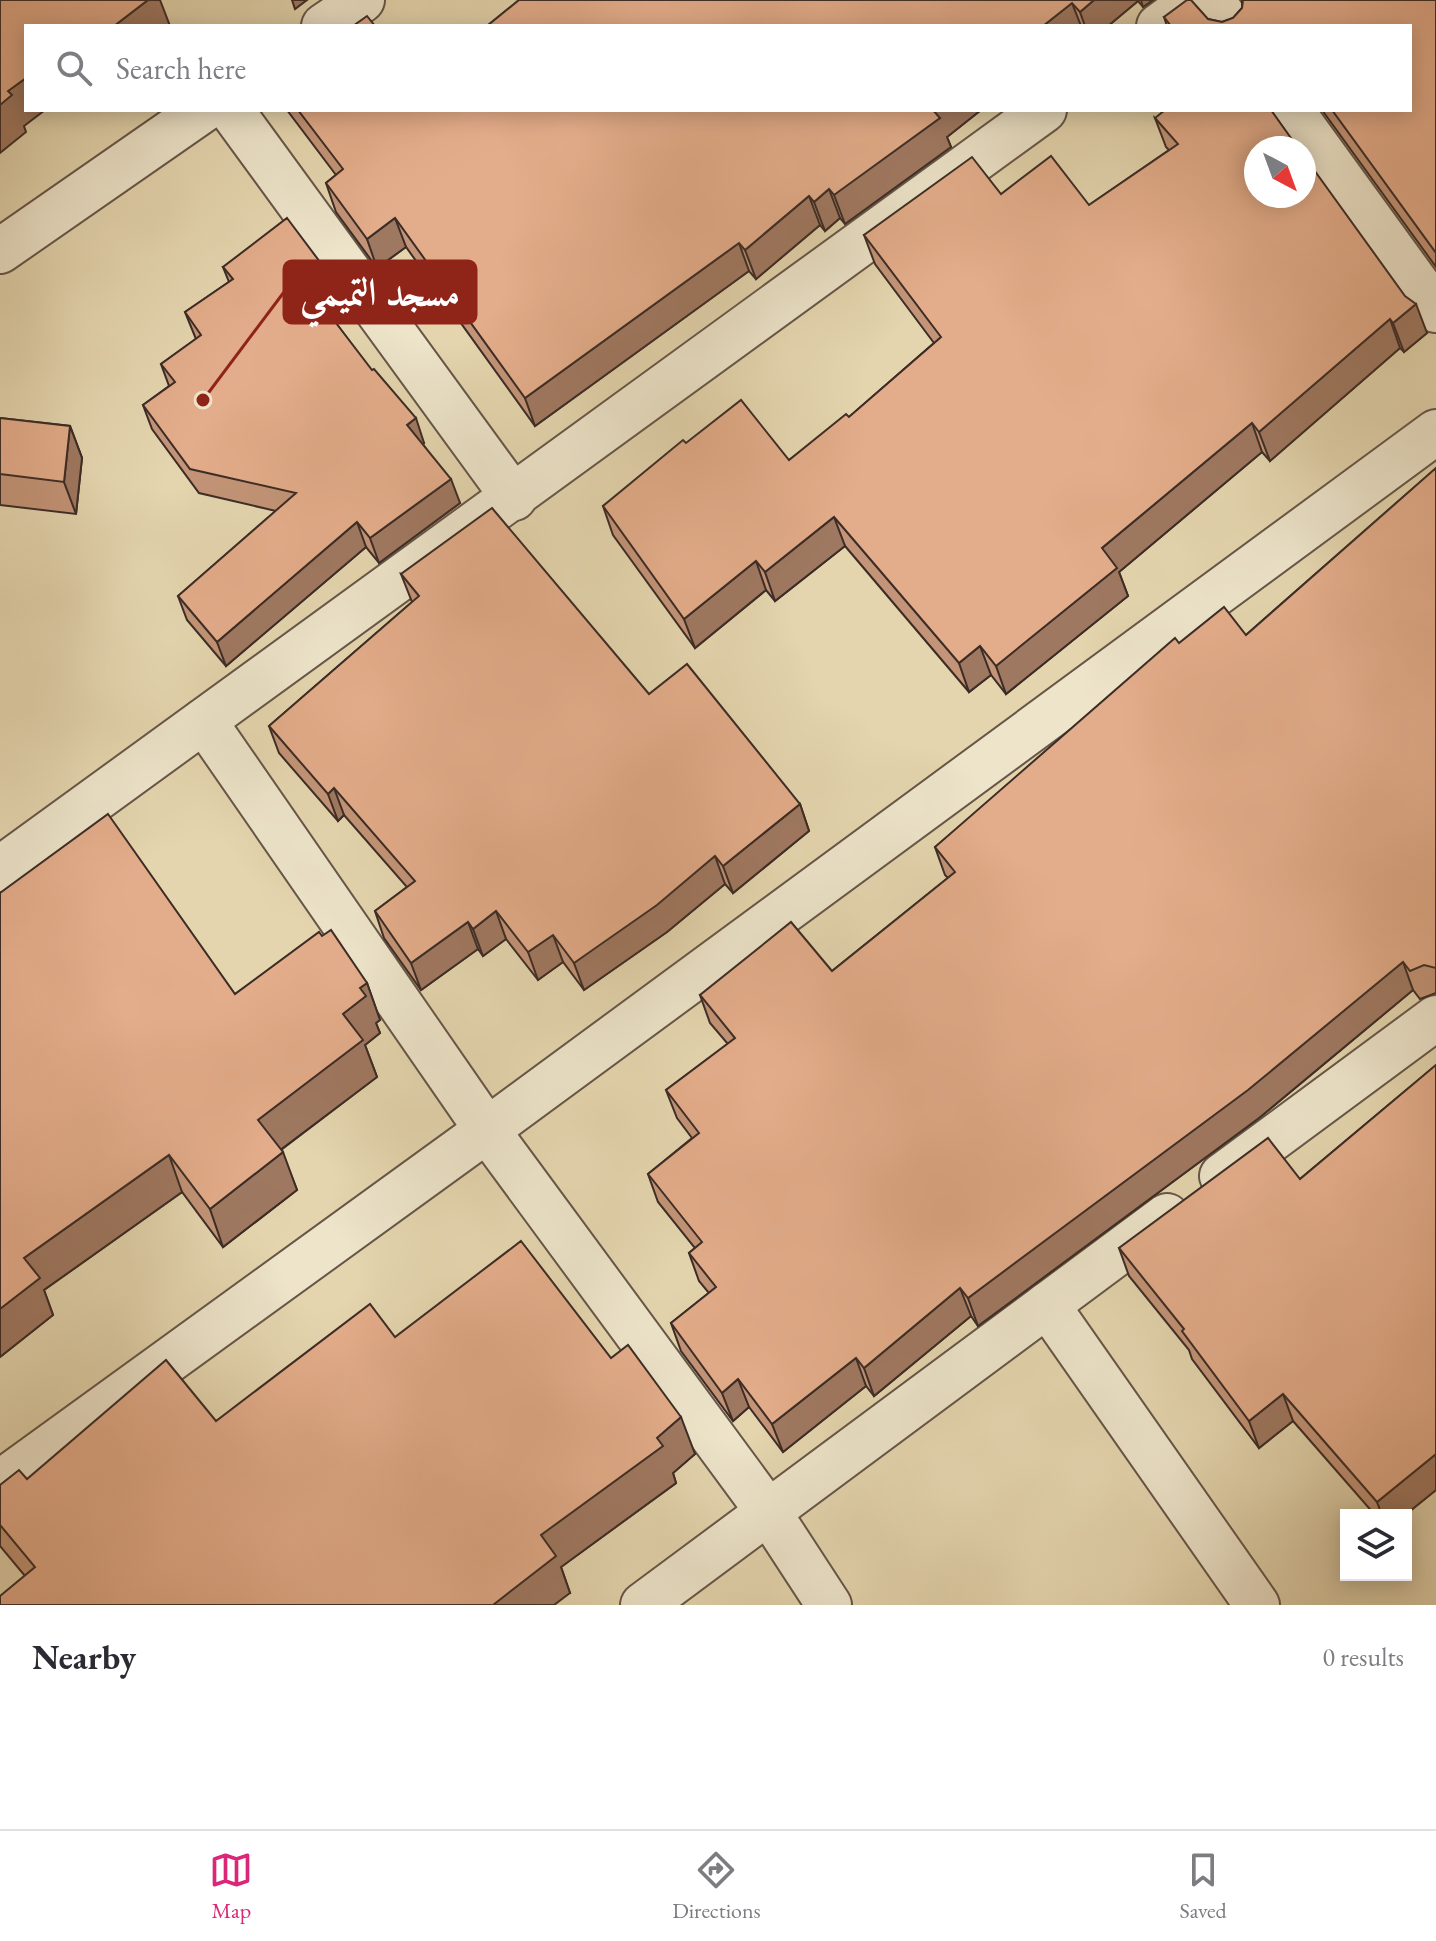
<!DOCTYPE html>
<meta charset="utf-8">
<style>
:root{--surface:#fff;--page:#f7f7f7;--text:#2b2b33;--muted:#7c7c81;--line:#e1e1e2;--accent:#db2777}
body{margin:0;font-family:"EB Garamond",Amiri,serif;background:var(--page);color:var(--text)}
.controls{position:absolute;right:24px;bottom:24px;display:grid;overflow:hidden;border-radius:0px;box-shadow:0 4px 20px #0003}
.controls button{width:72px;height:72px;display:grid;place-items:center;padding:0;border:0;border-bottom:2px solid var(--line);background:var(--surface);color:var(--text);font:40px sans-serif}
.compass{position:absolute;left:1244px;top:136px;width:72px;height:72px;border-radius:50%;background:var(--surface);box-shadow:0 4px 20px #0003;rotate:139deg}
.list{margin:0;padding:0;list-style:none}
h2{display:flex;justify-content:space-between;align-items:center;height:104px;margin:0;padding:0 32px;font-size:34px}
h2 small{font-size:26px;font-weight:400;color:var(--muted)}
.icon{flex:none;width:44px;height:44px;fill:none;stroke:currentColor;stroke-width:2;stroke-linecap:round;stroke-linejoin:round}
.map{position:relative;flex:none;width:1436px;height:1605px;overflow:hidden}
.search{position:absolute;background:var(--surface);box-shadow:0 4px 20px #0003;left:24px;right:24px;top:24px;height:88px;display:flex;align-items:center;gap:20px;box-sizing:border-box;padding:0 28px;border-radius:0px;color:var(--muted);font-size:30px}
.sheet{height:224px;background:var(--surface)}
nav{display:flex;justify-content:space-around;align-items:center;box-sizing:border-box;height:112px;border-top:2px solid var(--line);background:var(--surface);font-size:22px;color:var(--muted)}
nav a{display:grid;justify-items:center;gap:4px}
nav .on{color:var(--accent)}
.map>svg:first-child{display:block}
.lines{fill:none;stroke-linecap:round;stroke-linejoin:round}
.minor-casing{stroke:#665648;stroke-width:48}
.minor{stroke:#ede4ca;stroke-width:44}
.wall{fill:#c39477;stroke:#3c2c26;stroke-width:2}
.shaded-wall{fill:#9f7861;stroke:#3c2c26;stroke-width:2}
.building{fill:#e3ac8a;stroke:#3c2c26;stroke-width:2}
.leader{fill:none;stroke:#8f2418;stroke-width:3}
.callout-dot{fill:#8f2418;stroke:#ede4ca;stroke-width:3}
.callout{fill:#8f2418;stroke:#8f2418;stroke-width:3}
.callout-label{font-size:38px;text-anchor:middle;font-weight:bold;fill:#fff}
</style>
<div class="map">
<svg width="1436" height="1605" viewBox="0 0 1436 1605">
<rect width="100%" height="100%" fill="#e4d5ae"/>
<filter id="stains"><feTurbulence type="fractalNoise" baseFrequency=".0025" numOctaves="4"/><feColorMatrix values="0 0 0 0 .2 0 0 0 0 .09 0 0 0 0 .02 0 0 0 .5 -.17"/></filter>
<radialGradient id="worn" r=".72"><stop offset=".6" stop-color="#630" stop-opacity="0"/><stop offset="1" stop-color="#630" stop-opacity=".3"/></radialGradient>
<g class="lines">
<!-- minor casing -->
<g class="minor-casing">
<g id="minor">
<path d="M1212,0L1230,26"/>
<path d="M324,26L362,0"/>
<path d="M1159,26L1195,0"/>
<path d="M231,110L514,498"/>
<path d="M1291,110L1436,310"/>
<path d="M0,251L203,110"/>
<path d="M204,721L487,1130L769,1513L829,1605"/>
<path d="M0,869L1044,110"/>
<path d="M1222,1176L1436,1018"/>
<path d="M1047,1305L1257,1605"/>
<path d="M0,1483L487,1130L1436,432"/>
<path d="M643,1605L1167,1216"/>
</g>
</g>
<!-- minor -->
<use href="#minor" class="minor"/>
</g>
<!-- wall -->
<g class="wall">
<path d="M519,0H1153L1143,7L1138,1L1108,26H487Z"/>
<path d="M1242,0H1436V267L1322,110H1410V26H1167L1164,17L1208,19L1222,22L1233,18L1242,8Z"/>
<path d="M287,110H981L947,137L951,147L845,224L840,218L825,231L820,225L756,279L749,271L535,426L406,247L377,268L336,212L326,183L336,175Z"/>
<path d="M1155,118L1427,333L1404,352L1400,348L1270,461L1262,452L1119,572L1128,596L1006,694L991,675L969,692L845,546L775,601L766,590L695,648L613,535L603,506L686,443L789,460L849,417L934,343L875,264L864,235L1001,194L1089,205L1169,150L1166,147Z"/>
<path d="M223,267L329,274L338,299L325,308L424,443L423,444L460,503L379,563L366,547L226,666L187,620L178,596L276,511L199,493L152,429L143,405L169,386L161,364L196,339L185,312L229,282Z"/>
<path d="M0,418L70,426L82,458L76,514L0,505Z"/>
<path d="M1436,468V993L1420,999L1413,990L1259,1118L978,1326L971,1316L874,1396L866,1386L783,1452L749,1407L733,1421L681,1351L671,1323L709,1293L699,1281L689,1253L695,1248L658,1202L648,1174L692,1138L677,1118L666,1090L728,1044L710,1023L700,995L832,971L948,878L945,875L935,847L1179,643L1246,635Z"/>
<path d="M401,574L649,694L800,804L809,831L733,893L725,884L667,932L584,990L563,962L538,980L506,939L483,956L478,949L421,990L384,938L375,911L407,887L344,815L338,821L279,753L269,726L412,602Z"/>
<path d="M322,936L367,983L380,1020L376,1023L380,1033L365,1045L377,1077L281,1150L297,1190L223,1247L182,1192L44,1290L53,1315L0,1357L235,994Z"/>
<path d="M1436,1065V1490L1405,1515H1375L1293,1421L1259,1448L1192,1359L1189,1350L1129,1276L1119,1248L1300,1179Z"/>
<path d="M395,1337L611,1358L695,1454L673,1473L676,1483L561,1567L570,1593L25,1576L0,1546V1485L27,1479L216,1421Z"/>
</g>
<!-- shaded-wall -->
<g class="shaded-wall">
<path d="M148,0H160L170,26H114Z"/>
<path d="M292,0H307L295,9Z"/>
<path d="M1094,0H1138V1L1108,26H1085L1080,12Z"/>
<path d="M1141,0H1153L1143,7Z"/>
<path d="M1072,3L1081,26H1043Z"/>
<path d="M26,78V110H45L24,126L26,132L0,153V105L8,91Z"/>
<path d="M933,110H981L947,137L951,147L845,224L834,195Z"/>
<path d="M829,189L840,218L825,231L814,202Z"/>
<path d="M809,196L820,225L756,279L745,250Z"/>
<path d="M395,218L406,247L377,268L367,239Z"/>
<path d="M739,243L749,271L535,426L525,398Z"/>
<path d="M329,274L338,299L319,313L310,289Z"/>
<path d="M1416,304L1427,333L1404,352L1393,323Z"/>
<path d="M1390,319L1400,348L1270,461L1259,432Z"/>
<path d="M416,418L424,443L416,450L407,425Z"/>
<path d="M1252,423L1262,452L1119,572L1128,596L1006,694L996,666L1102,548Z"/>
<path d="M70,426L82,458L76,514L64,482Z"/>
<path d="M451,479L460,503L379,563L370,538Z"/>
<path d="M834,517L845,546L775,601L765,572Z"/>
<path d="M357,522L366,547L226,666L217,642Z"/>
<path d="M756,561L766,590L695,648L684,619Z"/>
<path d="M980,646L991,675L969,692L959,663Z"/>
<path d="M334,788L344,815L338,821L328,794Z"/>
<path d="M800,804L809,831L733,893L723,866Z"/>
<path d="M715,856L725,884L667,932L584,990L574,963Z"/>
<path d="M496,911L506,939L483,956L473,929Z"/>
<path d="M468,922L478,949L421,990L411,963Z"/>
<path d="M553,935L563,962L538,980L528,952Z"/>
<path d="M1403,962L1413,990L1259,1118L978,1326L968,1298Z"/>
<path d="M367,983L380,1020L376,1023L380,1033L365,1045L377,1077L271,1157L258,1120L343,1014L360,988Z"/>
<path d="M283,1152L297,1190L223,1247L210,1209Z"/>
<path d="M169,1155L182,1192L44,1290L53,1315L0,1357V1309L24,1258Z"/>
<path d="M960,1288L971,1316L874,1396L864,1368Z"/>
<path d="M856,1358L866,1386L783,1452L772,1424Z"/>
<path d="M738,1379L749,1407L733,1421L722,1393Z"/>
<path d="M1283,1394L1293,1421L1259,1448L1249,1421Z"/>
<path d="M681,1417L695,1454L673,1473L676,1483L561,1567L570,1593L554,1605H493L541,1535Z"/>
<path d="M1436,1454V1490L1405,1515H1382L1377,1502Z"/>
</g>
<!-- building -->
<g class="building">
<path d="M0,0H148L114,26H26V78L8,91L12,95L0,105Z"/>
<path d="M519,0H1094L1080,12L1072,3L1043,26H487Z"/>
<path d="M1187,0H1191L1208,19L1222,22L1233,18L1242,8L1243,0H1436V253L1332,110H1410V26H1171L1164,17Z"/>
<path d="M367,16L375,26H353Z"/>
<path d="M298,110H933L940,118L834,195L829,189L814,202L809,196L745,250L739,243L525,398L395,218L367,239L326,183L343,169Z"/>
<path d="M1165,110H1271L1298,148H1256V196H1304V156L1405,296L1416,304L1393,323L1390,319L1259,432L1252,423L1102,548L1117,568L996,666L980,646L959,663L834,517L765,572L756,561L684,619L603,506L683,440L686,443L741,400L789,460L846,414L849,417L941,337L864,235L972,157L1001,194L1051,156L1089,205L1178,144L1155,118Z"/>
<path d="M287,218L329,274L310,289L372,370L374,369L416,418L407,425L451,479L370,538L357,522L217,642L178,596L296,493L190,469L143,405L175,382L161,364L201,335L185,312L233,279L223,267Z"/>
<path d="M0,418L70,426L64,482L0,474Z"/>
<path d="M1436,468V968L1424,965L1410,971L1403,962L1248,1090L968,1298L960,1288L864,1368L856,1358L772,1424L738,1379L722,1393L671,1323L716,1287L689,1253L702,1242L648,1174L699,1133L666,1090L735,1038L700,995L791,922L832,971L955,872L935,847L1175,638L1179,643L1224,607L1246,635Z"/>
<path d="M492,508L649,694L687,664L800,804L723,866L715,856L657,905L574,963L553,935L528,952L496,911L473,929L468,922L411,963L375,911L415,881L334,788L328,794L269,726L419,596L401,574Z"/>
<path d="M108,814L235,994L319,932L322,936L331,930L367,983L360,988L366,996L343,1014L363,1040L258,1120L283,1152L210,1209L169,1155L24,1258L40,1278L0,1309V893Z"/>
<path d="M1436,1065V1454L1377,1502L1283,1394L1249,1421L1182,1331L1184,1329L1119,1248L1268,1138L1300,1179Z"/>
<path d="M521,1241L611,1358L628,1345L681,1417L657,1438L663,1446L541,1535L556,1556L493,1605H0V1596L35,1567L0,1525V1485L19,1470L27,1479L166,1360L216,1421L370,1304L395,1337Z"/>
</g>
<!-- callouts -->
<path class="leader" d="M203 400L284 292"/>
<circle class="callout-dot" cx="203" cy="400" r="8"/>
<rect class="callout" x="284" y="261" width="192" height="62" rx="8"/>
<g class="callout-label">
<text x="380" y="305">مسجد التميمي</text>
</g>
<rect width="100%" height="100%" filter="url(#stains)"/>
<rect width="100%" height="100%" fill="url(#worn)"/>
</svg>
<div class="controls">
<button><svg class="icon" aria-label="layers" viewBox="0 0 24 24"><path d="M12 4l9 5-9 5-9-5zM3 14l9 5 9-5"/></svg></button>
</div>
<svg class="compass" viewBox="-18 -18 36 36"><path d="M0-13l5 13h-10z" fill="#e53935"/><path d="M0 13l5-13h-10z" fill="#7c7c81"/></svg>
<div class="search"><svg class="icon" aria-label="search" viewBox="0 0 24 24"><circle cx="10" cy="10" r="6"/><path d="M15 15l6 6"/></svg>Search here</div>
</div>
<section class="sheet">
<h2>Nearby<small>0 results</small></h2>
<ul class="list">
</ul>
</section>
<nav>
<a class="on"><svg class="icon" aria-label="map" viewBox="0 0 24 24"><path d="M3 6l6-2 6 2 6-2v14l-6 2-6-2-6 2zM9 4v14M15 6v14"/></svg>Map</a>
<a><svg class="icon" aria-label="directions" viewBox="0 0 24 24"><path d="M12 3l9 9-9 9-9-9zM9 14v-3h6M13 9l2 2-2 2"/></svg>Directions</a>
<a><svg class="icon" aria-label="saved" viewBox="0 0 24 24"><path d="M7 4h10v16l-5-4-5 4z"/></svg>Saved</a>
</nav>
